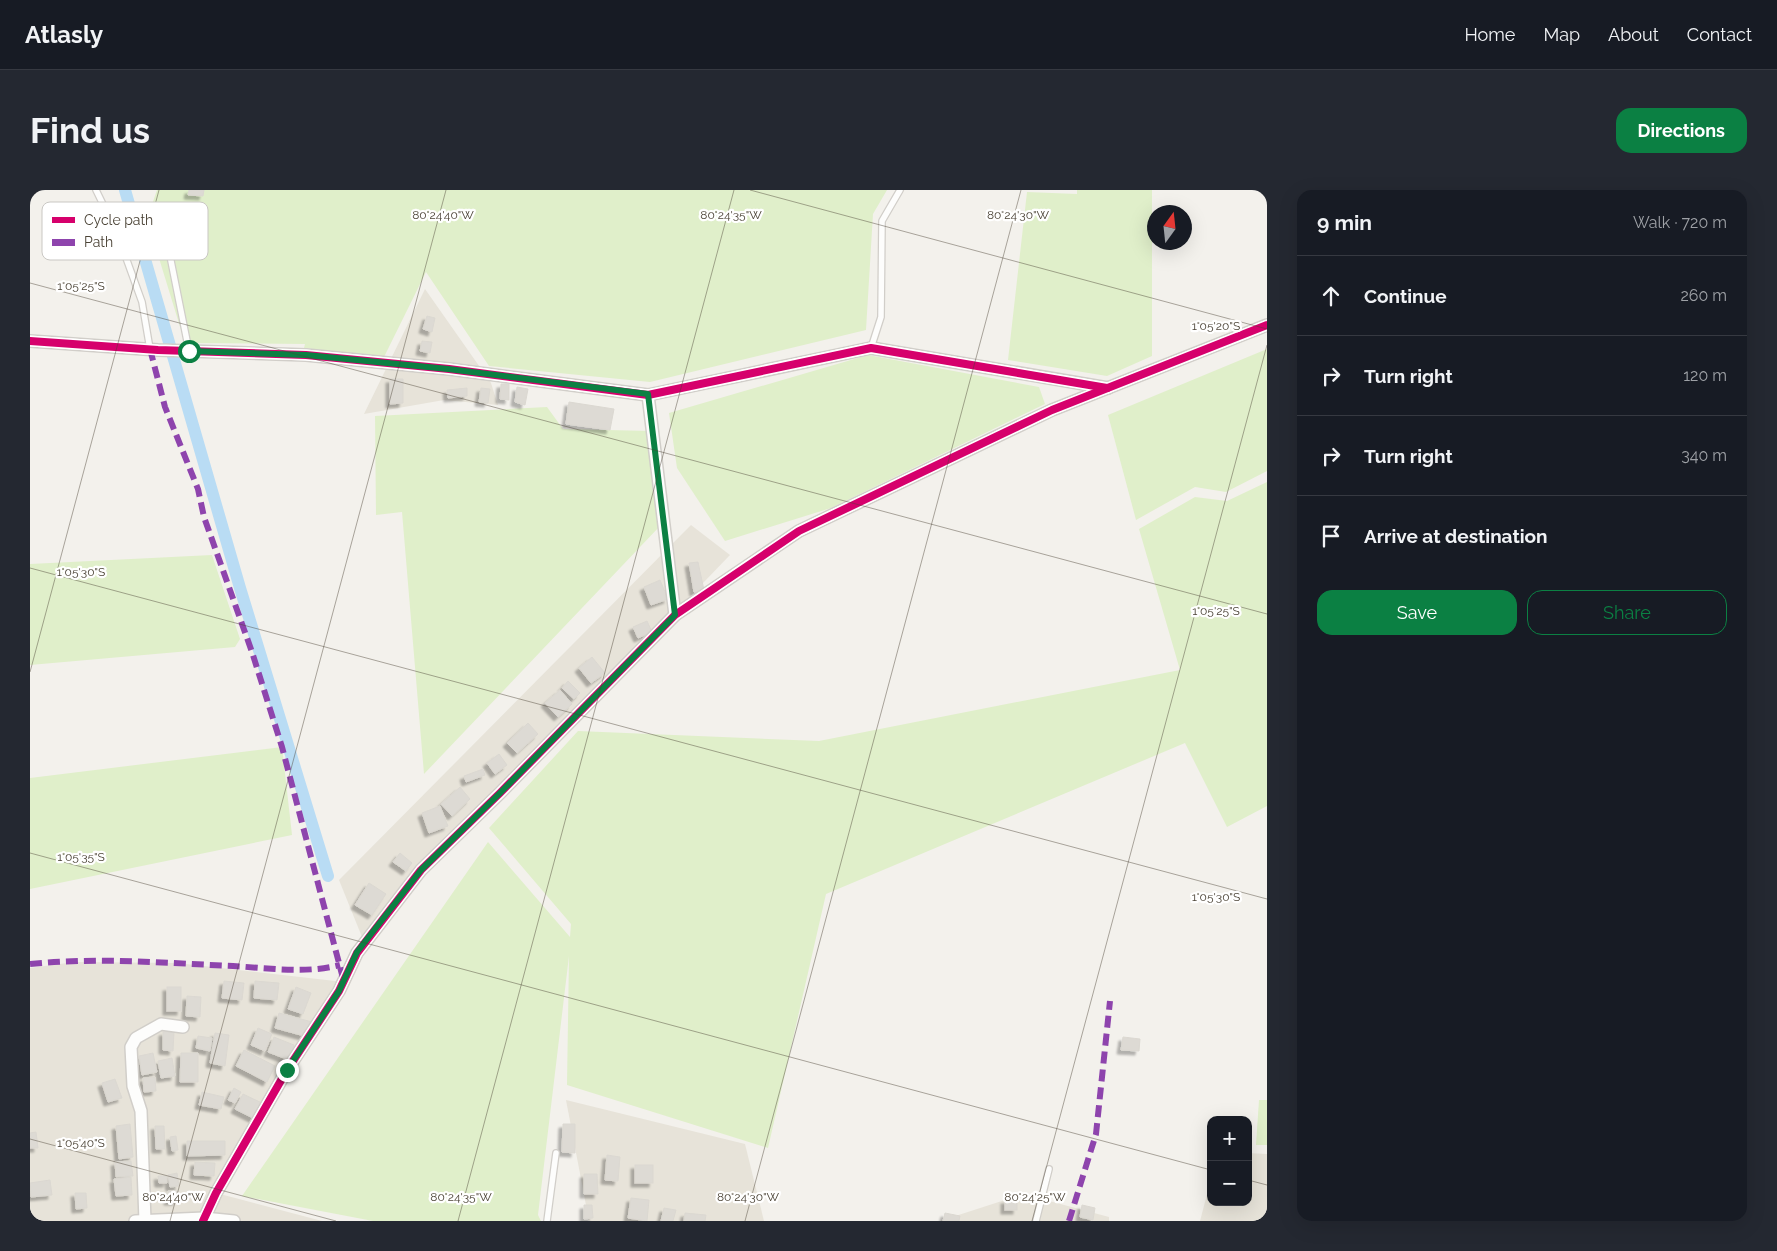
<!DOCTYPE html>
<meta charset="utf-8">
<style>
:root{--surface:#171b24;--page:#242831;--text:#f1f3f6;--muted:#9ea1a6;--line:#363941;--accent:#0b8043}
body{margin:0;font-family:Raleway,sans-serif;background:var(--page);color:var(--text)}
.controls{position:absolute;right:15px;bottom:15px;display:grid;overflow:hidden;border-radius:10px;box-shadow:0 5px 20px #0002}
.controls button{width:45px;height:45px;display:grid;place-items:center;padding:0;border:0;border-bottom:1px solid var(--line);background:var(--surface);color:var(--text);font:25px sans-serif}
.compass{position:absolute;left:1117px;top:15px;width:45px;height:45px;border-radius:50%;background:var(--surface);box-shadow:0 5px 20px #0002;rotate:15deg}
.stop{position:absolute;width:15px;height:15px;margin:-11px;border:4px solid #0b8043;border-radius:50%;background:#fff}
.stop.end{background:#0b8043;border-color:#fff;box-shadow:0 1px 5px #0008}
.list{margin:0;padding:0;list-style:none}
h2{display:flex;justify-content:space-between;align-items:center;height:65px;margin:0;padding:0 20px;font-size:21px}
h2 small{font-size:16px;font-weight:400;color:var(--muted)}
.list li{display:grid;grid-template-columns:32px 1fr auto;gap:15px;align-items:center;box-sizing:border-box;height:80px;padding:0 20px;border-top:1px solid var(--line)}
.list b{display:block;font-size:19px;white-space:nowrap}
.list em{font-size:16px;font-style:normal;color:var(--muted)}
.actions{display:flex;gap:10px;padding:15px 20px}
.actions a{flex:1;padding:11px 0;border:1px solid var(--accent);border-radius:15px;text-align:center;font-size:18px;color:var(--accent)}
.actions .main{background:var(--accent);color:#fff}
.icon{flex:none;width:28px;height:28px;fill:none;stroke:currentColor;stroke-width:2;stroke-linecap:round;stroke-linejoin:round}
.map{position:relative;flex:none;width:1237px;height:1031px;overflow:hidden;border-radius:15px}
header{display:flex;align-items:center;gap:30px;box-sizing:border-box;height:70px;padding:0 25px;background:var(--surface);border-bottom:1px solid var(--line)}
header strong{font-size:24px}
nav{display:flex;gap:28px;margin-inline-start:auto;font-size:18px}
.intro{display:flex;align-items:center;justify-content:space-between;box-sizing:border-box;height:120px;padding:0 30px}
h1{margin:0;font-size:35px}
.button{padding:12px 22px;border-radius:15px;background:var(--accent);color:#fff;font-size:18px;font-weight:700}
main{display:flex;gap:30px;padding:0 30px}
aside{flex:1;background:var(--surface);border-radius:15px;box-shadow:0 5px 20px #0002}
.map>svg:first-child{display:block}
.residential{fill:#e7e3d9}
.green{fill:#e0efca}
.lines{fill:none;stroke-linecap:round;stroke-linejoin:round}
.canal{stroke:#b9dcf4;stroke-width:12}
.building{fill:#dddad4;stroke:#dbd8d1;filter:url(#shadow)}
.service-casing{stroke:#d1cec9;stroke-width:8}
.minor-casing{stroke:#d1cec9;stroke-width:14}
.service{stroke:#fdfdfc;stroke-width:5.5}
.minor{stroke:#fdfdfc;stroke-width:11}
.quiet{stroke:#8e44ad;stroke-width:6;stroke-dasharray:12 6;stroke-linecap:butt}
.cycleway-casing{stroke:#fff;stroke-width:11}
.cycleway{stroke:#d6006c;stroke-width:8}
.route{stroke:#0b8043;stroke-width:6}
.ticks{fill:none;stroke:#4b4336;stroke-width:1;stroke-opacity:0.45}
.key{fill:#fff;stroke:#c9c7c3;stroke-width:1}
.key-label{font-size:14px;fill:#4b4336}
.ticks-label{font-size:12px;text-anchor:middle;fill:#4b4336;stroke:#fff;stroke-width:4.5;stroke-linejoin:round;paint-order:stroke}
</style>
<header>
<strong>Atlasly</strong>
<nav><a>Home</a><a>Map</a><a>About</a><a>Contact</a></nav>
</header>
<div class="intro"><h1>Find us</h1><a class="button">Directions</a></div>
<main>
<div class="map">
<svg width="1237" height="1031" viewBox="0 0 1237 1031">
<defs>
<filter id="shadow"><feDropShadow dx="-4" dy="4" stdDeviation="1" flood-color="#0004"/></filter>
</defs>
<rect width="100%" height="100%" fill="#f3f1ec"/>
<!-- residential -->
<g class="residential">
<path d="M395,99L461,193L468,215L414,210L334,224Z"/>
<path d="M661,335L700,365L332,747L309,690Z"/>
<path d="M45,772L147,773L314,792L190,1004L292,1031H0V778Z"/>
<path d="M536,910L715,954L734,1031H559Z"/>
<path d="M1218,963L1237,964V1031H1170L1181,989V1012H1218Z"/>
<path d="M993,1004L1079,1027V1031H910Z"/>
</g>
<!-- green -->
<g class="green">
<path d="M127,0H857L843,24L836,140L620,192L459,176L396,82L354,167L274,158L275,154L155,153L117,29Z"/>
<path d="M1047,0H1122V166L1077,186L978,170L997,2L1047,4Z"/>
<path d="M1237,159V281L1196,302L1165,297L1106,330L1078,225Z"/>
<path d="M838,165L1009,197L1015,214L801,318L695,351L647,278L639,223Z"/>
<path d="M517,217L533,239L621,241L630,336L394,584L372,322L346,325L345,226Z"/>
<path d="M1237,292V616L1197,637L1155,553L796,704L738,958L537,895L539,766L508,1025L511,1031H343L212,1006L458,652L540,747L541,734L459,638L548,541L789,551L1150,480L1109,339L1165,307L1197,311Z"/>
<path d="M182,365L210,449L205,457L0,475V374Z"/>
<path d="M252,557L262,645L0,699V588Z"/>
<path d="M1229,910H1237V955H1226Z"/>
</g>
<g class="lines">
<!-- canal -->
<path class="canal" d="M95,0L210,398L298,686"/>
</g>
<!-- building -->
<g class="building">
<path d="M159,0H174L173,6L158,5Z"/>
<path d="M397,126L405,128L402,142L393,139Z"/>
<path d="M392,151L402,152L400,163L390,161Z"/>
<path d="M360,189H373V213L360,214Z"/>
<path d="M471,194H479V210L470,209Z"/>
<path d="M487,197L498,199L495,215L485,212Z"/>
<path d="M437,198V206L418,208L417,200Z"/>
<path d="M451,198L460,199L458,213L449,212Z"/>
<path d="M539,212L584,219L580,240L536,234Z"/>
<path d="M668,372L674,400L664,402L659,373Z"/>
<path d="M630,390L638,409L621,415L614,397Z"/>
<path d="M617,431L622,442L608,448L603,437Z"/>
<path d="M562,467L575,483L561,493L549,478Z"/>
<path d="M538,491L550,503L544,509L532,498Z"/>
<path d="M530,500L542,514L528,527L515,513Z"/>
<path d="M498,533L508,544L487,563L477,553Z"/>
<path d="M469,564L477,575L465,584L457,573Z"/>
<path d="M453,579L455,585L436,592L434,586Z"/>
<path d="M430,597L440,609L422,626L411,614Z"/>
<path d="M410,616L418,636L399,643L392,623Z"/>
<path d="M370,663L382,673L376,681L363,672Z"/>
<path d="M339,693L356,704L342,725L325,715Z"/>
<path d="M194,791L214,793L212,810L192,808Z"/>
<path d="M225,791L249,793L247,810L224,808Z"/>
<rect x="137" y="797" width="14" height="24"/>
<path d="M266,797L281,803L273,824L258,819Z"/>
<path d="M157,806L171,807L170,827L156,826Z"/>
<path d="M249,823L282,832L278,847L245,838Z"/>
<path d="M228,838L242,844L235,861L221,855Z"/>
<path d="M133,842H144L143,861L133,860Z"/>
<path d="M185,843L199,845L195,876L180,873Z"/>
<path d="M168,846L182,848L180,861L166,858Z"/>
<path d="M244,847L264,855L259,870L238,862Z"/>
<path d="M1093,847L1110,849L1109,861L1091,860Z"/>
<path d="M214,860L245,876L237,892L206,876Z"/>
<path d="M123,863L127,882L112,885L109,866Z"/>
<path d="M151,863H168V892H150Z"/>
<path d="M142,868L145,886L131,888L128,871Z"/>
<path d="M125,887L126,901L114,902L113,888Z"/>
<path d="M85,889L92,908L78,912L72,893Z"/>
<path d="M204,898L211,902L205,913L198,910Z"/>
<path d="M172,902L194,907L191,919L169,915Z"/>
<path d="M213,904L232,913L225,929L205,919Z"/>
<path d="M100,934L103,967L89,969L86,936Z"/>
<path d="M533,934H545V963L532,962Z"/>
<path d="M125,936H134L135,959H126Z"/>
<path d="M6,942L8,958H0V943Z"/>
<path d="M146,946L148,960L142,961L140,947Z"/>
<path d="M157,951H195V965L157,966Z"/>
<path d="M577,965L590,967L588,991L575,990Z"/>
<path d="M101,971L103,986L86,987L85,972Z"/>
<path d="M165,972L185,973L184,986L164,985Z"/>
<rect x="605" y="975" width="18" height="18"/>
<path d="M147,983L149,996L140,997L138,985Z"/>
<path d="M554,984H567L568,1004H554Z"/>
<path d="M128,986H137V993H129Z"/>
<path d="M101,987L102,1005L86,1006L84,989Z"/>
<path d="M20,990L22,1005L1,1007L0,993Z"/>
<path d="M138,1001H148L147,1011H138Z"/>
<path d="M45,1003H56L57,1018L46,1019Z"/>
<path d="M601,1008L619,1010L617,1031L598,1028Z"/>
<rect x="975" y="1010" width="12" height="10"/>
<path d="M554,1015H562L563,1028L554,1029Z"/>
<path d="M1052,1015L1065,1018L1063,1030L1050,1027Z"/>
<path d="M634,1018L646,1020L643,1031H631Z"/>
<path d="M655,1023L676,1025L675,1031H654Z"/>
<path d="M915,1023L930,1026L929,1031H913Z"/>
</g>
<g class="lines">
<!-- service casing -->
<g class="service-casing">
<g id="service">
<path d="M66,0L87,43L112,112L120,159"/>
<path d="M140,66L159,161"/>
<path d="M841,158L851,127L852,31L870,0"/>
<path d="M517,1031L526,963"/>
<path d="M1006,1031L1019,979"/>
</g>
</g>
<!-- minor casing -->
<g class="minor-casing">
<g id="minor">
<path d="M0,151L128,160L276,165L419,179L618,205L841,158L1078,198"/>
<path d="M618,205L645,425"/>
<path d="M105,1031L174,1028L204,1031"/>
<path d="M115,1031L111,921L103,896L101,857L106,848L131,834L153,837"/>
<path d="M173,1031L186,1003L257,880L309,801L327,763L391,680L470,603L645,425L769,341L1022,220L1237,135"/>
</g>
</g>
<!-- service -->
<use href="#service" class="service"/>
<!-- minor -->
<use href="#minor" class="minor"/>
<!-- quiet -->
<g class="quiet">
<path d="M120,159L135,217L168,299L174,327L222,462L252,557L314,792"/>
<path d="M0,774C68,767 135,773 203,776C237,778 276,784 310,775"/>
<path d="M1039,1031L1066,944L1080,811"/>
</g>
<!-- cycleway casing -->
<g class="cycleway-casing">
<g id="cycleway">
<path d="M0,151L128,160L276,165L419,179L618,205L841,158L1077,198"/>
<path d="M173,1031L186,1003L257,880L309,801L327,763L391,680L470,603L645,425L769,341L1022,220L1237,135"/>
</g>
</g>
<!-- cycleway -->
<use href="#cycleway" class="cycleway"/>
</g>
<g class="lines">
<!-- route -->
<path class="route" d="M159,161L276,165L418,179L618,204L645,425L470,603L391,680L327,762L309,801L257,880"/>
</g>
<!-- ticks -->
<path class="ticks" d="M720,0L1237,139M0,93L1237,424M0,378L1237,709M0,482L129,0M0,663L1181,980M0,949L306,1031M1218,990L1237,995M140,1031L416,0M428,1031L704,0M715,1031L991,0M1002,1031L1237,155"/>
<!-- legend -->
<rect x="12" y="12" width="166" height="58" rx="8" class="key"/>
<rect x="22" y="27" width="23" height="6" fill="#d6006c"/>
<rect x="22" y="49" width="23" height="7" fill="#8e44ad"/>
<g class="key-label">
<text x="54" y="35">Cycle path</text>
<text x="54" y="57">Path</text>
</g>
<g class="ticks-label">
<text x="413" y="29">80°24'40"W</text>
<text x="701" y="29">80°24'35"W</text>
<text x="988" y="29">80°24'30"W</text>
<text x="51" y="100">1°05'25"S</text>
<text x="1186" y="140">1°05'20"S</text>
<text x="51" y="386">1°05'30"S</text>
<text x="1186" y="425">1°05'25"S</text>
<text x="51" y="671">1°05'35"S</text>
<text x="1186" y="711">1°05'30"S</text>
<text x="51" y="957">1°05'40"S</text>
<text x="143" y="1011">80°24'40"W</text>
<text x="431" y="1011">80°24'35"W</text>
<text x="718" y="1011">80°24'30"W</text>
<text x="1005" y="1011">80°24'25"W</text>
</g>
</svg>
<div class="controls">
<button>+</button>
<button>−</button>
</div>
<svg class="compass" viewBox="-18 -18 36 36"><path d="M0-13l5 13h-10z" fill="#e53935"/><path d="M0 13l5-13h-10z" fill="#9ea1a6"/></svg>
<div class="stop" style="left:159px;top:161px"></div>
<div class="stop end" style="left:257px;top:880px"></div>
</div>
<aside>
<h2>9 min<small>Walk · 720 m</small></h2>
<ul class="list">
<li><svg class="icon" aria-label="ahead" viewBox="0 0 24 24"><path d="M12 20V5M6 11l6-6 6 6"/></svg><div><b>Continue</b></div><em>260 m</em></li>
<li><svg class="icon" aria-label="right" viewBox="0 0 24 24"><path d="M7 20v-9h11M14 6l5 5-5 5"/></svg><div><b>Turn right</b></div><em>120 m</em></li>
<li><svg class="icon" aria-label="right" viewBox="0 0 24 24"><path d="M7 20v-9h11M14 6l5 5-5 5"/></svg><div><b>Turn right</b></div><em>340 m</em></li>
<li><svg class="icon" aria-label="arrive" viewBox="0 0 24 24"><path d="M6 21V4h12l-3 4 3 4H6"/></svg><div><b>Arrive at destination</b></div></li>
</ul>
<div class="actions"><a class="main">Save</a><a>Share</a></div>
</aside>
</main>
